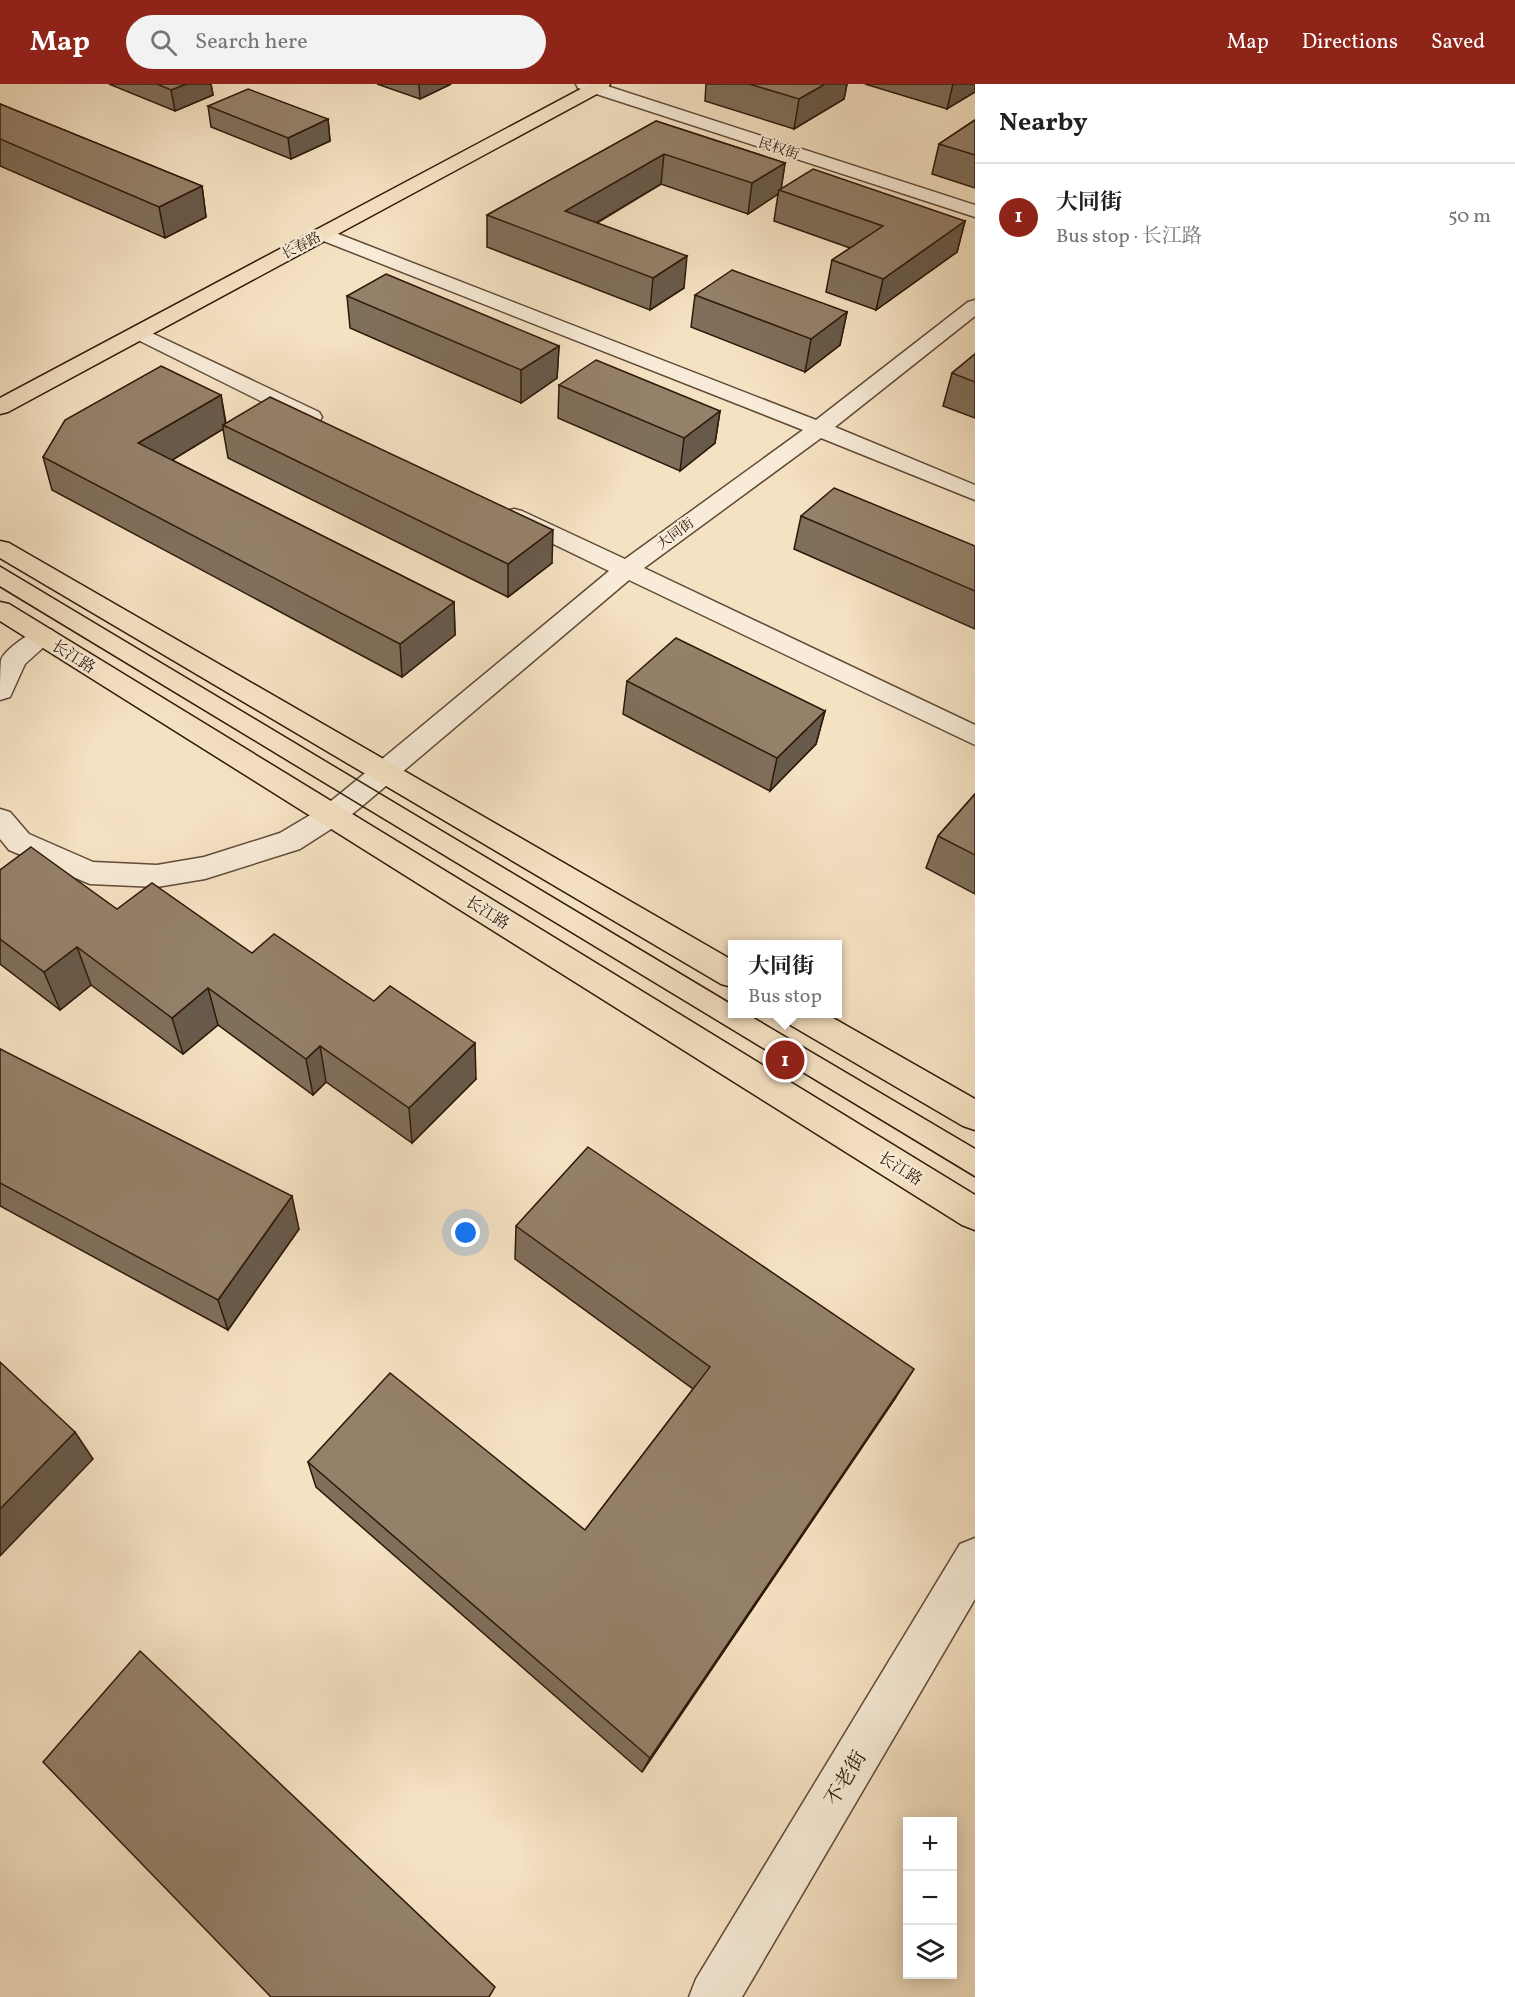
<!DOCTYPE html>
<meta charset="utf-8">
<style>
:root{--surface:#fff;--page:#f2f2f2;--text:#202124;--muted:#757577;--line:#e0e0e0;--accent:#8f2418}
body{margin:0;font-family:Vollkorn,"Noto Serif SC",serif;background:var(--page);color:var(--text)}
.controls{position:absolute;right:18px;bottom:18px;display:grid;overflow:hidden;border-radius:0px;box-shadow:0 3px 15px #0003}
.controls button{width:54px;height:54px;display:grid;place-items:center;padding:0;border:0;border-bottom:2px solid var(--line);background:var(--surface);color:var(--text);font:30px sans-serif}
.you{position:absolute;left:466px;top:1149px;width:21px;height:21px;margin:-15px;border:4px solid #fff;border-radius:50%;background:#1a73e8;box-shadow:0 0 0 9px #1a73e833}
.badge{display:grid;place-items:center;width:39px;height:39px;border-radius:50%;background:var(--accent);color:#fff;font-size:20px;font-weight:700}
.pin{position:absolute;translate:-50% -50%;border:3px solid #fff;box-shadow:0 2px 6px #0006}
.popup{position:absolute;left:728px;top:856px;width:114px;height:78px;box-sizing:border-box;display:grid;place-content:center;border-radius:0px;background:var(--surface);filter:drop-shadow(0 2px 4px #0005);font-size:20px;white-space:nowrap;color:var(--muted)}
.popup b{font-size:22px;color:var(--text)}
.popup::after{content:'';position:absolute;left:50%;top:100%;margin-left:-12px;border:12px solid transparent;border-top-color:var(--surface)}
.list{margin:0;padding:0;list-style:none}
h2{display:flex;justify-content:space-between;align-items:center;height:78px;margin:0;padding:0 24px;font-size:26px}
h2 small{font-size:20px;font-weight:400;color:var(--muted)}
.list li{display:grid;grid-template-columns:39px 1fr auto;gap:18px;align-items:center;box-sizing:border-box;height:108px;padding:0 24px;border-top:2px solid var(--line)}
.list b{display:block;font-size:22px;white-space:nowrap}
.list p{margin:0;font-size:20px;white-space:nowrap;color:var(--muted)}
.list em{font-size:20px;font-style:normal;color:var(--muted)}
.icon{flex:none;width:33px;height:33px;fill:none;stroke:currentColor;stroke-width:2;stroke-linecap:round;stroke-linejoin:round}
.map{position:relative;flex:none;width:975px;height:1913px;overflow:hidden}
header{display:flex;align-items:center;gap:36px;box-sizing:border-box;height:84px;padding:0 30px;background:var(--accent);color:#fff}
header strong{font-size:28px}
nav{display:flex;gap:33px;margin-inline-start:auto;font-size:21px}
.search{width:420px;height:54px;background:var(--page);display:flex;align-items:center;gap:15px;box-sizing:border-box;padding:0 21px;border-radius:33px;color:var(--muted);font-size:22px}
main{display:flex}
aside{flex:1;background:var(--surface)}
.map>svg:first-child{display:block}
.lines{fill:none;stroke-linecap:round;stroke-linejoin:round}
.minor-casing{stroke:#604a38;stroke-width:3}
.major-casing{stroke:#2e1809;stroke-width:3}
.minor{fill:#f8ecd8;fill-rule:evenodd}
.major{fill:#f5e2c3;fill-rule:evenodd}
.tram{stroke:#2e1809;stroke-width:1.5}
.wall{fill:#806f5b;stroke:#2e1809;stroke-width:1.5}
.shaded-wall{fill:#685a4a;stroke:#2e1809;stroke-width:1.5}
.building{fill:#95816a;stroke:#2e1809;stroke-width:1.5}
.labels{text-anchor:middle;stroke-width:4.5;stroke-linejoin:round;paint-order:stroke}
.far-street-label{font-size:14px;fill:#2e1809;stroke:#f8ecd8}
.street-label{font-size:16px;fill:#2e1809;stroke:#f8ecd8}
.near-street-label{font-size:20px;fill:#2e1809;stroke:#f8ecd8}
</style>
<header>
<strong>Map</strong>
<div class="search"><svg class="icon" aria-label="search" viewBox="0 0 24 24"><circle cx="10" cy="10" r="6"/><path d="M15 15l6 6"/></svg>Search here</div>
<nav><a>Map</a><a>Directions</a><a>Saved</a></nav>
</header>
<main>
<div class="map">
<svg width="975" height="1913" viewBox="0 0 975 1913">
<rect width="100%" height="100%" fill="#f5e2c3"/>
<filter id="stains"><feTurbulence type="fractalNoise" baseFrequency=".00333" numOctaves="4"/><feColorMatrix values="0 0 0 0 .2 0 0 0 0 .09 0 0 0 0 .02 0 0 0 .5 -.17"/></filter>
<radialGradient id="worn" r=".72"><stop offset=".6" stop-color="#630" stop-opacity="0"/><stop offset="1" stop-color="#630" stop-opacity=".3"/></radialGradient>
<g class="lines">
<!-- minor casing -->
<g class="minor-casing">
<g id="minor">
<path d="M576,0H601L975,121V133L578,4Z"/>
<path d="M323,144L816,336L968,218L975,216V232L835,343L975,401V416L821,354L644,484L975,641V661L629,496L361,723L342,738L300,765L205,795L157,803L90,800L9,766L0,755V725L10,728L29,750L93,778L157,781L204,773L280,749L322,724L341,709L609,487L506,437L502,432L506,427L514,425L522,427L625,475L803,346L316,154L313,150L316,146Z"/>
<path d="M139,243L319,328L322,333L319,338L311,340L303,338L132,253L129,249L132,245Z"/>
<path d="M43,544L52,546L56,552L25,580L10,613L0,616C0,604 0,587 1,576C5,565 32,547 43,544Z"/>
<path d="M975,1454V1515L742,1913H689L696,1895L960,1460Z"/>
</g>
</g>
<!-- major casing -->
<g class="major-casing">
<g id="major">
<path d="M590,0H610L608,4L8,328L0,330V314Z"/>
<path d="M0,457L9,459L732,876V903L721,900L0,474Z"/>
<path d="M0,518L9,520L975,1111V1146L962,1141L0,537Z"/>
<path d="M783,930H826L975,1015V1046L963,1042L787,939Z"/>
</g>
</g>
<!-- minor -->
<use href="#minor" class="minor"/>
<!-- major -->
<use href="#major" class="major"/>
<!-- tram -->
<g class="tram">
<path d="M0,482L732,920"/>
<path d="M0,503L975,1093"/>
<path d="M748,930L975,1064"/>
</g>
</g>
<!-- wall -->
<g class="wall">
<path d="M109,0H211L213,11L175,27Z"/>
<path d="M377,0H451L420,15Z"/>
<path d="M706,0H847L844,15L794,45L705,17Z"/>
<path d="M865,0H975L947,25Z"/>
<path d="M0,20L202,102L206,133L165,154L0,82Z"/>
<path d="M208,22L328,35L330,57L291,75L211,43Z"/>
<path d="M975,36V104L932,90L939,60Z"/>
<path d="M656,37L785,79L781,105L965,137L957,168L876,226L826,208L832,176L850,164L774,137L778,110L748,130L661,100L597,139L684,204L650,226L487,163V131Z"/>
<path d="M695,211L847,228L840,261L805,288L691,243Z"/>
<path d="M347,212L559,262L557,294L521,319L350,244Z"/>
<path d="M975,270V334L943,322L952,289Z"/>
<path d="M559,301L720,327L715,359L680,387L558,334Z"/>
<path d="M221,311L226,339L552,479L508,513L228,374L223,345L172,376L454,518L455,551L402,593L52,406L43,373Z"/>
<path d="M801,432L975,462V545L794,465Z"/>
<path d="M627,597L825,627L816,660L770,707L623,630Z"/>
<path d="M975,710V810L926,784L938,752Z"/>
<path d="M0,786L117,825L252,869L476,995L412,1059L326,998L313,1011L218,941L183,970L91,901L60,926L0,880Z"/>
<path d="M0,965L299,1145L228,1246L0,1122Z"/>
<path d="M516,1142L896,1313L642,1688L316,1403L308,1378L585,1446L693,1305L515,1175Z"/>
</g>
<!-- shaded-wall -->
<g class="shaded-wall">
<path d="M186,0H211L213,11L175,27L171,6Z"/>
<path d="M419,0H451L420,15Z"/>
<path d="M825,0H847L844,15L794,45L799,15Z"/>
<path d="M953,0H975V8L947,25Z"/>
<path d="M328,35L330,57L291,75L288,54Z"/>
<path d="M664,70L661,100L564,158L565,127Z"/>
<path d="M785,79L781,106H779L778,110L748,130L752,99Z"/>
<path d="M202,102L206,133L165,154L159,123Z"/>
<path d="M965,137L957,168L876,226L883,195Z"/>
<path d="M687,172L684,204L650,226L653,194Z"/>
<path d="M847,228L840,261L805,288L811,255Z"/>
<path d="M559,262L557,294L521,319V286Z"/>
<path d="M221,311L226,343L223,341V345L146,392L138,359Z"/>
<path d="M720,327L715,359L680,387L684,354Z"/>
<path d="M553,446L552,479L508,513V480Z"/>
<path d="M454,518L455,551L402,593L400,560Z"/>
<path d="M825,627L816,660L770,707L777,674Z"/>
<path d="M77,863L91,901L60,926L44,888Z"/>
<path d="M208,904L218,941L183,970L172,934Z"/>
<path d="M475,959L476,995L412,1059L409,1024Z"/>
<path d="M320,962L326,998L313,1011L306,975Z"/>
<path d="M292,1112L299,1145L228,1246L218,1216Z"/>
<path d="M914,1285L896,1313L642,1688L650,1674Z"/>
<path d="M75,1348L93,1375L0,1472V1425Z"/>
</g>
<!-- building -->
<g class="building">
<path d="M157,0H186L171,6Z"/>
<path d="M749,0H825L799,15Z"/>
<path d="M248,5L328,35L288,54L208,22Z"/>
<path d="M0,20L202,102L159,123L0,55Z"/>
<path d="M975,36V71L939,60Z"/>
<path d="M656,37L785,79L752,99L664,70L565,127L687,172L653,194L487,131Z"/>
<path d="M813,85L965,137L883,195L832,176L883,142L779,106Z"/>
<path d="M732,186L847,228L811,255L695,211Z"/>
<path d="M386,190L559,262L521,286L347,212Z"/>
<path d="M975,270V298L952,289Z"/>
<path d="M596,276L720,327L684,354L559,301Z"/>
<path d="M161,282L221,311L138,359L454,518L400,560L43,373L65,336Z"/>
<path d="M270,313L553,446L508,480L223,341Z"/>
<path d="M834,404L975,462V507L801,432Z"/>
<path d="M676,554L825,627L777,674L627,597Z"/>
<path d="M975,710V771L938,752Z"/>
<path d="M31,763L117,825L152,799L252,869L274,850L374,917L390,902L475,959L409,1024L320,962L306,975L208,904L172,934L77,863L44,888L0,855V786Z"/>
<path d="M0,965L292,1112L218,1216L0,1099Z"/>
<path d="M588,1063L914,1285L650,1674L308,1378L390,1289L585,1446L710,1283L516,1142Z"/>
<path d="M0,1278L75,1348L0,1425Z"/>
<path d="M140,1567L495,1903L489,1913H271L43,1678Z"/>
</g>
<g class="labels">
<!-- far-street labels -->
<g class="far-street-label">
<text transform="translate(779 64) rotate(18)" y="5">民权街</text>
<text transform="translate(301 161) rotate(-28)" y="5">长春路</text>
<text transform="translate(675 449) rotate(-36)" y="5">大同街</text>
</g>
<!-- street labels -->
<g class="street-label">
<text transform="translate(74 572) rotate(32)" y="6">长江路</text>
<text transform="translate(488 828) rotate(32)" y="6">长江路</text>
<text transform="translate(901 1084) rotate(32)" y="6">长江路</text>
</g>
<!-- near-street labels -->
<g class="near-street-label">
<text transform="translate(845 1694) rotate(-59)" y="7">不老街</text>
</g>
</g>
<rect width="100%" height="100%" filter="url(#stains)"/>
<rect width="100%" height="100%" fill="url(#worn)"/>
</svg>
<div class="controls">
<button>+</button>
<button>−</button>
<button><svg class="icon" aria-label="layers" viewBox="0 0 24 24"><path d="M12 4l9 5-9 5-9-5zM3 14l9 5 9-5"/></svg></button>
</div>
<div class="you"></div>
<div class="pin badge" style="left:785px;top:976px">1</div>
<div class="popup"><b>大同街</b>Bus stop</div>
</div>
<aside>
<h2>Nearby<small></small></h2>
<ul class="list">
<li><span class="badge">1</span><div><b>大同街</b><p>Bus stop · 长江路</p></div><em>50 m</em></li>
</ul>
</aside>
</main>
